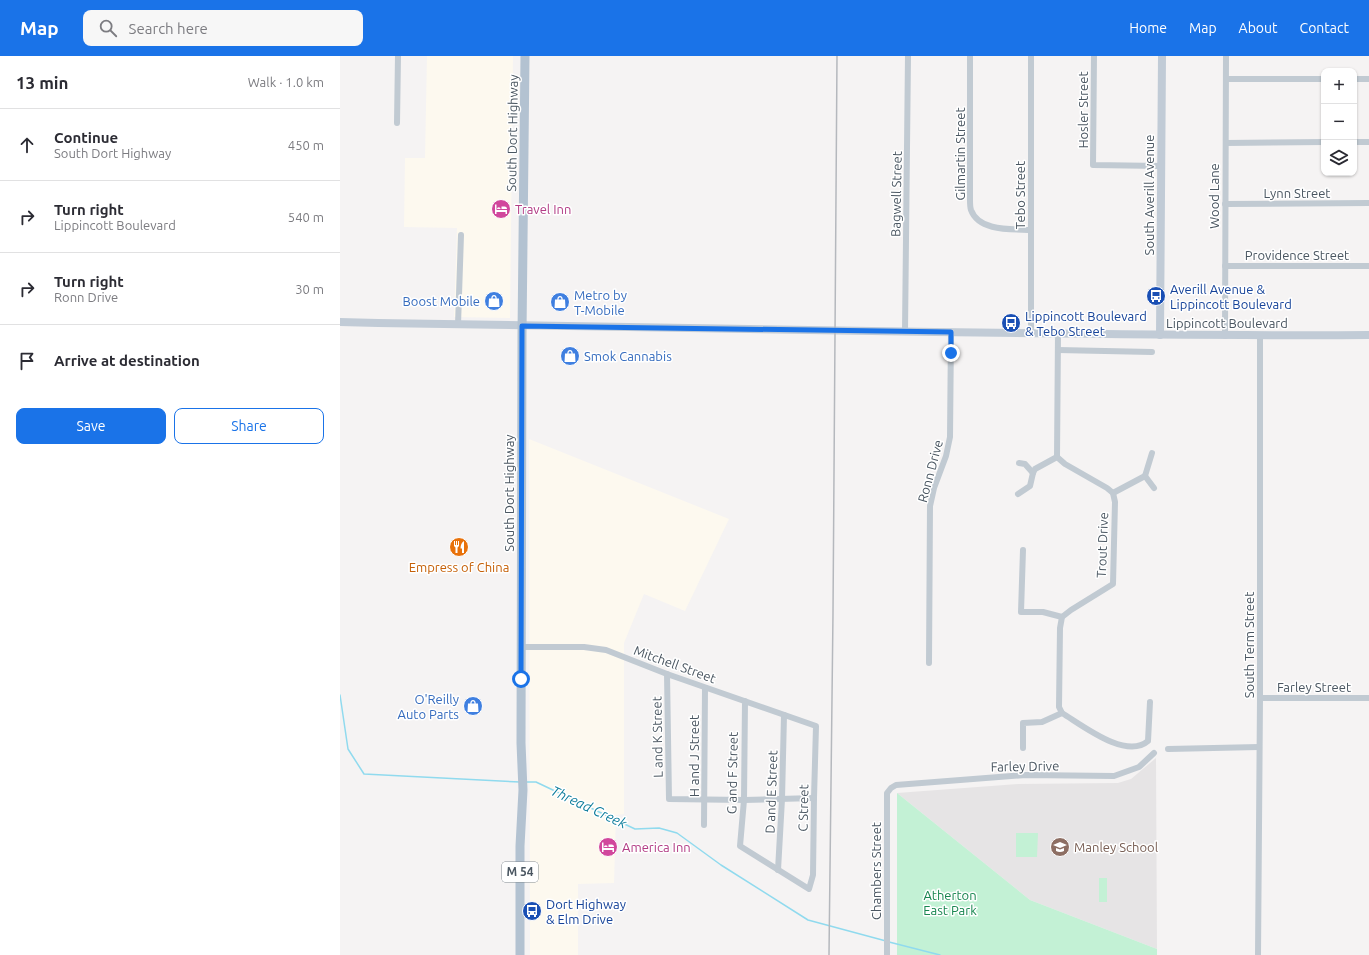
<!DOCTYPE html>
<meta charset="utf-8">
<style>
:root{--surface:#fff;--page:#f7f7f7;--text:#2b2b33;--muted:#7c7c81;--line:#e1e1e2;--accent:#1a73e8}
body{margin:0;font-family:Ubuntu,sans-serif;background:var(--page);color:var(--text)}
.controls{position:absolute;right:12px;top:12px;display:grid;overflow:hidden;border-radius:8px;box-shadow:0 1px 3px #0004}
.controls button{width:36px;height:36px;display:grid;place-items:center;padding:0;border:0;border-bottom:1px solid var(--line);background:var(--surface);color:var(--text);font:20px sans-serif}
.stop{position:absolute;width:12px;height:12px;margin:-9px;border:3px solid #1a73e8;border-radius:50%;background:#fff}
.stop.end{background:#1a73e8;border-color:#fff;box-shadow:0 1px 4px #0008}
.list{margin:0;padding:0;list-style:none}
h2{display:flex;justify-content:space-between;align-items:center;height:52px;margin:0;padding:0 16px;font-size:17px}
h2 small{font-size:13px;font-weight:400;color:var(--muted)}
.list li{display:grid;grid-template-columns:26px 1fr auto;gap:12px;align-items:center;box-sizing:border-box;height:72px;padding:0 16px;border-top:1px solid var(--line)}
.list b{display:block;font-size:15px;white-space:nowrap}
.list p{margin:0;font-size:13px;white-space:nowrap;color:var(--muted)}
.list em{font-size:13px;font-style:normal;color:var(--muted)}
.actions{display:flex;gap:8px;padding:12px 16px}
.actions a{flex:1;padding:9px 0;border:1px solid var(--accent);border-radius:8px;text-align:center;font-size:14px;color:var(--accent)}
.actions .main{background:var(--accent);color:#fff}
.icon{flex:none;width:22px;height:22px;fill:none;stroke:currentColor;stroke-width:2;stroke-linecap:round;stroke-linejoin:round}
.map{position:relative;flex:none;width:1029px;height:899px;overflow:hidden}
header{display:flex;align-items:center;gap:24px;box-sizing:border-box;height:56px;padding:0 20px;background:var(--accent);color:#fff}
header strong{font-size:19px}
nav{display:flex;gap:22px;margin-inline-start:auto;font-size:14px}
.search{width:280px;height:36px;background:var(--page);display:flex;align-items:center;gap:10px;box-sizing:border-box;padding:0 14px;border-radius:8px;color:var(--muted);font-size:15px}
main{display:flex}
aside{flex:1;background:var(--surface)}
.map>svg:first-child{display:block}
.commercial{fill:#fdf9ef}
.education{fill:#e6e4e5}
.green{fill:#c3f1d5}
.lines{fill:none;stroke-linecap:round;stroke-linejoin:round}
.stream{stroke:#90daee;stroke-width:1.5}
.street{stroke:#c1cad2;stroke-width:6}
.secondary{stroke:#c1cbd6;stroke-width:8}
.primary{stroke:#b3c2d1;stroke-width:9}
.rail{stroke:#b5b8bd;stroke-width:1.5}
.route{stroke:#1a73e8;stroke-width:5}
.labels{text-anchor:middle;stroke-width:3;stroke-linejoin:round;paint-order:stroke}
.shield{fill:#fff;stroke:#808990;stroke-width:1}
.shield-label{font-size:12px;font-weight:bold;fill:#4a5661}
.street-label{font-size:13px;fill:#4a5661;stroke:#fff}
.hotel-label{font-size:13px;fill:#b23c85;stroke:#fff;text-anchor:start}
.transit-label{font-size:13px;fill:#164399;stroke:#fff;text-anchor:start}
.shop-label{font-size:13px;fill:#366cbe;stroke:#fff;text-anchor:start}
.food-label{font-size:13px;fill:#c56008;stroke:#fff}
.education-label{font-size:13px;fill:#785e54;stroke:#fff;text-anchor:start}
.park-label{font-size:13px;fill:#17864f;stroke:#fff}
.water-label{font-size:14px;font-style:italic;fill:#0c7c9b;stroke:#fff}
</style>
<header>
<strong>Map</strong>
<div class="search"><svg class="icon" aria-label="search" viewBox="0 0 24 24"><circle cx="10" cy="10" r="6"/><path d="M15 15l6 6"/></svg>Search here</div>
<nav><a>Home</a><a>Map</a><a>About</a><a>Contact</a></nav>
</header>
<main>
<aside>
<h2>13 min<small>Walk · 1.0 km</small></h2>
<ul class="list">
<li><svg class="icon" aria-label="ahead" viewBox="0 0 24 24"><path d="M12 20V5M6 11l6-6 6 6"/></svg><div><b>Continue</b><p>South Dort Highway</p></div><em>450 m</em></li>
<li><svg class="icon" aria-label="right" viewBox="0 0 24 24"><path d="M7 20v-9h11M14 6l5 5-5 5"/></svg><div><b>Turn right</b><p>Lippincott Boulevard</p></div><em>540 m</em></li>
<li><svg class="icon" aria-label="right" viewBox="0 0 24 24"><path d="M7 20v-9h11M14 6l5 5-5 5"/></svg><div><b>Turn right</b><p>Ronn Drive</p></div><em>30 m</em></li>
<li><svg class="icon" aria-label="arrive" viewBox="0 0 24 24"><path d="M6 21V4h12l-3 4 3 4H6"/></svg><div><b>Arrive at destination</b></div></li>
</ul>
<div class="actions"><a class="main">Save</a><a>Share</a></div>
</aside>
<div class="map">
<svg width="1029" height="899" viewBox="0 0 1029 899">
<rect width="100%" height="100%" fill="#f5f3f3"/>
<!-- commercial -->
<g class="commercial">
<path d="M87,0H173L170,262L114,261L117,172L64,171L65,102H85Z"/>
<path d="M189,383L389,463L345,555L304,538L284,587V758L276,759L274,827L238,828V899H190Z"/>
</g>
<!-- education -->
<path class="education" d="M816,702L817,893L690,844L557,737L678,728L778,727L791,723Z"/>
<!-- green -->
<g class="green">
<path d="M557,737L690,844L817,893V899H557Z"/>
<path d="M676,777H698L697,801H676Z"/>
<rect x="759" y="822" width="8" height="24"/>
</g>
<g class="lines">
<!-- stream -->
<g class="stream">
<path d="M0,639L8,693L24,718L180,726"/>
<path d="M186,726H196L295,773L319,772L337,777L381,809L468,864L546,885"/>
<path d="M549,886L600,899"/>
</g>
<!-- street -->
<g class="street">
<path d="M630,0V144C630,147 630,151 631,154C639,176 673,173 691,174"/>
<path d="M754,0L753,109L821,110"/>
<path d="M886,23H984"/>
<path d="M1014,23H1029"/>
<path d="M57,67L58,0"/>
<path d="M1014,86H1029"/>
<path d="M886,87L984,86"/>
<path d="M885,148L1029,147"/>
<path d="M885,210H1029"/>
<path d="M118,269L121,179"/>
<path d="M565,275L568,0"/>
<path d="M691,277V0"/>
<path d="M718,278L717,401L725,408L767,432L773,437L775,446L773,528L731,554L722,561L720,572L719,651L722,657C742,669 786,704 808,685L810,646"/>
<path d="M885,280L886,0"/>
<path d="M718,294L812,296"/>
<path d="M679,407L685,408L693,417"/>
<path d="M805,420L812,397"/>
<path d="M805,420L814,432"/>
<path d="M773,437L805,420"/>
<path d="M678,438L690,430L693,417L695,413L717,401"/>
<path d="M683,494L681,556H703L722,561"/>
<path d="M181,591H244L266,594L327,618L476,670L474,742L473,819L469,833L400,790L404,744L405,645"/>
<path d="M589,607L590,450L594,432L606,400L610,381L611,276"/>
<path d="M327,618L329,743L404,744L474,742"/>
<path d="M920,642H1029"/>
<path d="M683,692V667L702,666L722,657"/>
<path d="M828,693L919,691"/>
<path d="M364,769L365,632"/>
<path d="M438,814L442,743L444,659"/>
<path d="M547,899V737L551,732L556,729L686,719L774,720L799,711L814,697"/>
<path d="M918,899L920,642V280"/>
</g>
<!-- secondary -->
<g class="secondary">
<path d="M0,266C198,271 396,273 595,276C739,278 884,280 1029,279"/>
<path d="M820,279L822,0"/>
</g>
<!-- primary -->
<path class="primary" d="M180,899V790L183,734L181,687L182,278L185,0"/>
<!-- rail -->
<path class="rail" d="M489,899L493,557L497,0"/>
</g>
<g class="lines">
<!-- route -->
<path class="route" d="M181,623L182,270L611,276V297"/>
</g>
<!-- icons -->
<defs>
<g id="hotel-disc" transform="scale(1)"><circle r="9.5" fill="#d1479c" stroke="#fff"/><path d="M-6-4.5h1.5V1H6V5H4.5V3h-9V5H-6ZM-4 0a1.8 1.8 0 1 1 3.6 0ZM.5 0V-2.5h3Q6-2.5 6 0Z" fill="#fff"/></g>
<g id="bus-disc" transform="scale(1)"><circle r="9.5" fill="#1a4fb4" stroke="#fff"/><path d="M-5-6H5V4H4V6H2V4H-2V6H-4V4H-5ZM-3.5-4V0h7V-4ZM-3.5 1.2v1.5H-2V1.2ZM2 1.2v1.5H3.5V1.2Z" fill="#fff"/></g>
<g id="shop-disc" transform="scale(1)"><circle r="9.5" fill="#3f7fe0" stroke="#fff"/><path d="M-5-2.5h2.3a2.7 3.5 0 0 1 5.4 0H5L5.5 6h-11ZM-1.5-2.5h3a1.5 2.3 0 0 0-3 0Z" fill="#fff"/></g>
<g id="restaurant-disc" transform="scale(1)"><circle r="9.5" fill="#e8710a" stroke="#fff"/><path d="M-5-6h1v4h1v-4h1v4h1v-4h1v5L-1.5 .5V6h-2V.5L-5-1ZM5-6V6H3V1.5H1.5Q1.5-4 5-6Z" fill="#fff"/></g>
<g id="school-disc" transform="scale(1)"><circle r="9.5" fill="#8d6e63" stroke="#fff"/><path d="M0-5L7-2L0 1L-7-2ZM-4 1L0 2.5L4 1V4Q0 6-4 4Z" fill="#fff"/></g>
</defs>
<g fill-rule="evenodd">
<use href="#hotel-disc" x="161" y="153"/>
<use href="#bus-disc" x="816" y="240"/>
<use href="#shop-disc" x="154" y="245"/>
<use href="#shop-disc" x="220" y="246"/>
<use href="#bus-disc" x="671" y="267"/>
<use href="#shop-disc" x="230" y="300"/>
<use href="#restaurant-disc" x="119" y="491"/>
<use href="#shop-disc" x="133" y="650"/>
<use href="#hotel-disc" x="268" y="791"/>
<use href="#school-disc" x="720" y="791"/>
<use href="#bus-disc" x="192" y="855"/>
</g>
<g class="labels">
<!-- shield labels -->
<rect class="shield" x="162" y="806" width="36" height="20" rx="3"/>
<g class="shield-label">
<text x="180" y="820">M 54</text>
</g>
<!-- street labels -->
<g class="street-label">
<text transform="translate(743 54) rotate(-90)" y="5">Hosler Street</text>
<text transform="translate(172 77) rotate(-89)" y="5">South Dort Highway</text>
<text transform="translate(620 98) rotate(-90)" y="5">Gilmartin Street</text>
<text x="957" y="142">Lynn Street</text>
<text transform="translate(556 138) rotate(-89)" y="5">Bagwell Street</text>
<text transform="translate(680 139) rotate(-90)" y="5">Tebo Street</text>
<text transform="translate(809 139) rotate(-90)" y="5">South Averill Avenue</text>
<text transform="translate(874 140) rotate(-90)" y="5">Wood Lane</text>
<text x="957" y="204">Providence Street</text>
<text x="887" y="272">Lippincott Boulevard</text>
<text transform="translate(590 415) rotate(-75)" y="5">Ronn Drive</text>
<text transform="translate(169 437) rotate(-90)" y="5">South Dort Highway</text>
<text transform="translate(762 489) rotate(-88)" y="5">Trout Drive</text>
<text transform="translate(909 589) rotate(-90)" y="5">South Term Street</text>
<text transform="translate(335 608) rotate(20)" y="5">Mitchell Street</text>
<text x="974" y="636">Farley Street</text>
<text transform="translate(317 681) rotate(-91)" y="5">L and K Street</text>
<text transform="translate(354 700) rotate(-90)" y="5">H and J Street</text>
<text transform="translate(685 710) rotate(-1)" y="5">Farley Drive</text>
<text transform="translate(392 717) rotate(-89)" y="5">G and F Street</text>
<text transform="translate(431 736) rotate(-88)" y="5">D and E Street</text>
<text transform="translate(463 752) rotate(-89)" y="5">C Street</text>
<text transform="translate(536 815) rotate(-90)" y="5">Chambers Street</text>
</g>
<!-- hotel labels -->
<g class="hotel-label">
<text x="175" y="158">Travel Inn</text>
<text x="282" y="796">America Inn</text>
</g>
<!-- transit labels -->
<g class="transit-label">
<text x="830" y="238">Averill Avenue &amp;<tspan x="830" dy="15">Lippincott Boulevard</tspan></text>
<text x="685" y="265">Lippincott Boulevard<tspan x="685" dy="15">&amp; Tebo Street</tspan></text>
<text x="206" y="853">Dort Highway<tspan x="206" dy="15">&amp; Elm Drive</tspan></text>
</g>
<!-- shop labels -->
<g class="shop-label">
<text x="234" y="244">Metro by<tspan x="234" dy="15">T-Mobile</tspan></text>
<text x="140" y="250" text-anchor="end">Boost Mobile</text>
<text x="244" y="305">Smok Cannabis</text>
<text x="119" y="648" text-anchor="end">O'Reilly<tspan x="119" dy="15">Auto Parts</tspan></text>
</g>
<!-- food labels -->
<g class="food-label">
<text x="119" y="516">Empress of China</text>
</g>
<!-- education labels -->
<g class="education-label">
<text x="734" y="796">Manley School</text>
</g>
<!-- park labels -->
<g class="park-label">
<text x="610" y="844">Atherton<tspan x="610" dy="15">East Park</tspan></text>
</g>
<!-- water labels -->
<g class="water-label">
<text transform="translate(249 751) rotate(25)" y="5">Thread Creek</text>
</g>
</g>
</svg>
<div class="controls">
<button>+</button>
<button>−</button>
<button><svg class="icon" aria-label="layers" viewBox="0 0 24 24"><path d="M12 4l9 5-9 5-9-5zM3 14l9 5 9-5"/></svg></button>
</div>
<div class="stop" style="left:181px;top:623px"></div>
<div class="stop end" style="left:611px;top:297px"></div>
</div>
</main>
